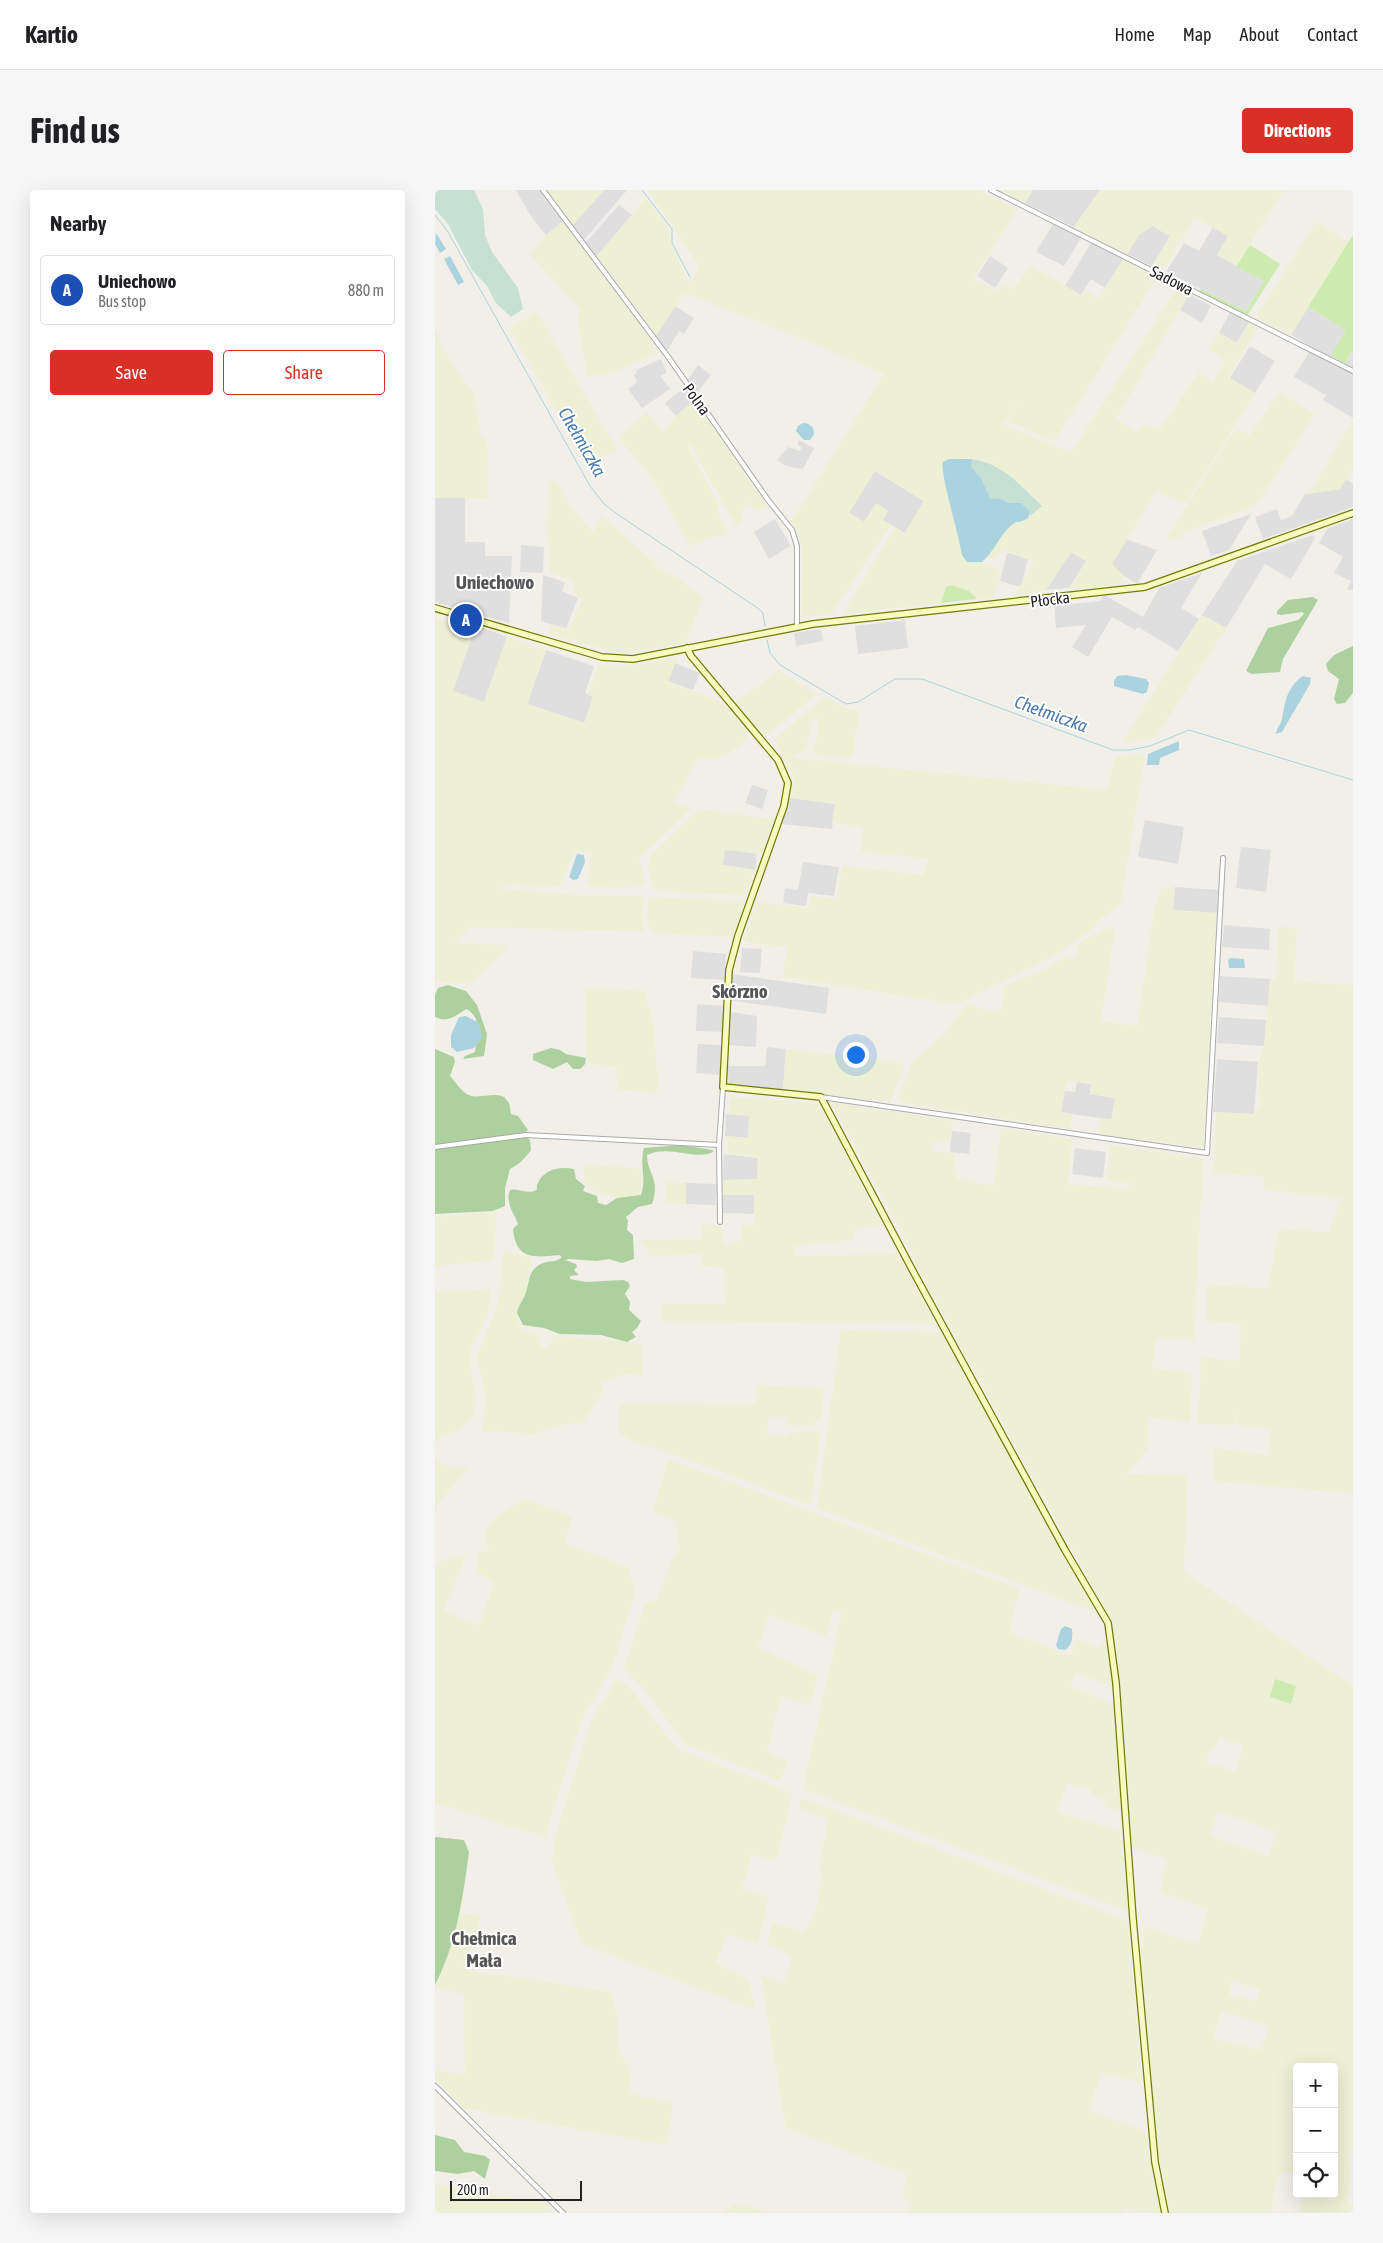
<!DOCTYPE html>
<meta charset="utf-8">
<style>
:root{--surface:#fff;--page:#f6f6f6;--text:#202124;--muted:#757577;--line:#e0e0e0;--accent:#d93025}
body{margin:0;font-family:"Asap Condensed",sans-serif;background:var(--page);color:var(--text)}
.controls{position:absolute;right:15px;bottom:15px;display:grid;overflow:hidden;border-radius:5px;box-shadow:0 5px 20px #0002}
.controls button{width:45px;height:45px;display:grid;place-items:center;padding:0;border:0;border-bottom:1px solid var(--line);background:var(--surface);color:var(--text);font:25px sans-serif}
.scale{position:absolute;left:15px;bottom:12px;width:132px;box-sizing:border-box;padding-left:5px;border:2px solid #222;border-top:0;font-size:14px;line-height:18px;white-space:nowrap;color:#222;-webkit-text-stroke:4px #fff;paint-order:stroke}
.you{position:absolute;left:420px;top:864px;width:18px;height:18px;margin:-12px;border:4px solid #fff;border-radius:50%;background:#1a73e8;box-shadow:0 0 0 8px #1a73e833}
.badge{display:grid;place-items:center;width:32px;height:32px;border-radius:50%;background:var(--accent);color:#fff;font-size:16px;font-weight:700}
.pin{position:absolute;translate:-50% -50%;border:2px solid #fff;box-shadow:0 1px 5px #0006}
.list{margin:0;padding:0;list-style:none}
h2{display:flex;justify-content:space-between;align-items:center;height:65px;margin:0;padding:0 20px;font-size:21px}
h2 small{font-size:16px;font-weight:400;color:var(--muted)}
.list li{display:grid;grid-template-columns:32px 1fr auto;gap:15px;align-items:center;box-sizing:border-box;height:70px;margin:0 10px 10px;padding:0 10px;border:1px solid var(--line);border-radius:5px}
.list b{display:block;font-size:19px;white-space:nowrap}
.list p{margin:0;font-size:16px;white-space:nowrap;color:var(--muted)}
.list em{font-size:16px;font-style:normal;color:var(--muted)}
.actions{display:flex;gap:10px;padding:15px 20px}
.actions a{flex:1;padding:11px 0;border:1px solid var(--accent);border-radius:5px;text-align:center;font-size:18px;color:var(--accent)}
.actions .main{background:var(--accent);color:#fff}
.icon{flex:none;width:28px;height:28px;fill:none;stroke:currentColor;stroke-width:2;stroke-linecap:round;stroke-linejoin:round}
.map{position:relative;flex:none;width:918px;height:2023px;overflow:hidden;border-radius:5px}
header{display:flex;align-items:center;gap:30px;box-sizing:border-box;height:70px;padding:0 25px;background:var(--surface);border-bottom:1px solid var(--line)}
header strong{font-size:24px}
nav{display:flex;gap:28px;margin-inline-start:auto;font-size:18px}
.intro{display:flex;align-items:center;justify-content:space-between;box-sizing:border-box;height:120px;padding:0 30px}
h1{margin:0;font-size:35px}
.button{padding:12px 22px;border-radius:5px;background:var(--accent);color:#fff;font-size:18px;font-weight:700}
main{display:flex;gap:30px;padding:0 30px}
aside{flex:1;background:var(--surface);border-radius:5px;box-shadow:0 5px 20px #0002}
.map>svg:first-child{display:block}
.residential{fill:#e0dfdf}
.farmland{fill:#eef0d5;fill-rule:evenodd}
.grass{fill:#cdebb0}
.forest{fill:#add19e}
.wetland{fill:#c6e0d4}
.water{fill:#aad3df}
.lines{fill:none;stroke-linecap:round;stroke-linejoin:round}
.stream{stroke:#aad3df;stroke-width:1}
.street-casing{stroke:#a9a9a9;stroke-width:6}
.secondary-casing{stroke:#707d05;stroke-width:8}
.street{stroke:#fff;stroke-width:4}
.secondary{stroke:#f7fabf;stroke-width:5.5}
.labels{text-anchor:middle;stroke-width:4;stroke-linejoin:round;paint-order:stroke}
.street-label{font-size:16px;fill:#222;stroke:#fff}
.water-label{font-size:18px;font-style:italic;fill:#4a7aab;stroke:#fff}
.quarter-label{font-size:19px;font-weight:bold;fill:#555;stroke:#fff}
</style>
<header>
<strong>Kartio</strong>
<nav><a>Home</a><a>Map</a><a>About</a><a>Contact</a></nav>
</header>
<div class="intro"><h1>Find us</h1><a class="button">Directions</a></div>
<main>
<aside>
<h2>Nearby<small></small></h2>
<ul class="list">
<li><span class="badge" style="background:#1a4fb4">A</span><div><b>Uniechowo</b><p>Bus stop</p></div><em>880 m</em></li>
</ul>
<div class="actions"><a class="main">Save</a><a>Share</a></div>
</aside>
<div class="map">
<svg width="918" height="2023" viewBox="0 0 918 2023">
<rect width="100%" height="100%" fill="#f2efe9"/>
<!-- residential -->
<g class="residential">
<path d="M81,0H106L129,31L111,45L95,25Z"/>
<path d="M169,0H192L148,51L137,36Z"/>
<path d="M598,0H665L639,37L590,13Z"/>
<path d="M184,15L197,25L160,68L150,53Z"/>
<path d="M618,34L646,48L629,76L601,62Z"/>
<path d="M717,36L735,46L717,76L692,64L704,45Z"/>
<path d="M778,37L794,46L782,65L829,91L811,121L731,82L749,53L764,61Z"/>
<path d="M656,53L688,69L670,98L656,89L646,105L630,96Z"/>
<path d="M555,66L573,78L560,98L542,86Z"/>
<path d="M754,104L776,116L767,133L745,120Z"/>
<path d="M240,116L259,128L249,144L244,141L231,162L220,147Z"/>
<path d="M873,117L911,140L894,172L908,179L918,159V228L888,210L891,205L859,187L877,157L856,145Z"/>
<path d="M795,122L814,132L802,153L784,143Z"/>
<path d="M815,156L840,171L820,203L795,188Z"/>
<path d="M226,169L232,183L225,186L235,199L207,218L193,199L202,192L199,185L202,183L201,180Z"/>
<path d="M263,175L276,185L261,204L251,192Z"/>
<path d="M251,196L261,209L241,226L230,213Z"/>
<path d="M364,250L379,258L368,279L351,276L342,270L353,257L365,261L367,257L362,255Z"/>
<path d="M440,281L489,311L470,343L448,330L441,313L429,332L414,323Z"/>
<path d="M911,289L918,294V317L828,349L820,327L842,319L846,330L857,326L870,304L905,299Z"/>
<path d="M30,307V352H50V366H77L74,433L0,412V308Z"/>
<path d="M816,324L794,360L776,366L767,341Z"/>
<path d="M340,329L356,356L334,369L319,342Z"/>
<path d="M918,329V400H912L916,391L899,383L908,367L884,353L893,338Z"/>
<path d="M878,345L880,348L856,389L830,374L791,438L767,425L802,371Z"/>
<path d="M690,349L722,360L702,394L688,385L677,374Z"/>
<path d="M86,355L109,357L108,383L85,382Z"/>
<path d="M636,362L651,371L634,398L611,400Z"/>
<path d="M572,363L593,368L586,397L565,391Z"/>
<path d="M767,383L746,418L764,429L743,461L703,437L700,440L677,427L653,467L637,457L651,435L621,438L619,416L665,411L669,405L708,427L724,398Z"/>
<path d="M108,385L130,392L127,401L143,408L131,439L106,431Z"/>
<path d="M470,430L473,458L423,464L420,436Z"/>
<path d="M41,435L72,447L49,512L18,501Z"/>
<path d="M386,439L388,451L361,456L359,443Z"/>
<path d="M111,460L159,476L150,503L158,506L150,533L92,514Z"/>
<path d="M240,473L265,483L258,500L233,491Z"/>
<path d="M317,595L333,600L327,619L310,613Z"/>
<path d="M354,608L400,614L397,639L346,634Z"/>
<path d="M710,630L749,637L743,674L703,667Z"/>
<path d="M806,657L836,660L831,702L801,698Z"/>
<path d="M290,659L322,664L320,680L287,675Z"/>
<path d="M368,672L404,677L399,706L373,703L371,716L348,713L350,698L363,700Z"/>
<path d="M740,697L783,700L782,723L738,720Z"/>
<path d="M789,735L835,739L834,760L787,757Z"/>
<path d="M307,758L327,759L325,783L305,782Z"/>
<path d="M258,761L291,764L289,790L256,788Z"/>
<path d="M296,784L394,798L391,824L293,810Z"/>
<path d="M785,786L835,789L833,816L784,812Z"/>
<path d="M262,814L289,816V821L322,826L321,857L291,855L292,842L261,841Z"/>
<path d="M784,827L831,830L829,856L782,853Z"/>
<path d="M263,854L287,855L286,885L261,883Z"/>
<path d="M332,857L351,859L348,900L294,894L292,876H330Z"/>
<path d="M782,869L823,872L819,924L778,922Z"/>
<path d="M642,892L656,894L655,904L680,908L676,930L626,922L629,901L640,902Z"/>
<path d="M291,924L314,925L313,948L290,946Z"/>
<path d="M517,941L536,943L534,964L515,962Z"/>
<path d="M640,958L671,962L668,988L637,984Z"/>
<path d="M289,964L323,968L322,990H288Z"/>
<path d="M251,993L282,994L280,1015L251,1014Z"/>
<path d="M288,1005H319V1024L288,1023Z"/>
</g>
<!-- farmland -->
<g class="farmland">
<path d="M110,0H169L137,36Z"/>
<path d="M213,0H543L582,19L538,90L562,101L568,93L579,99L595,75L646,105L650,99L664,109L688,69L722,87L619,252L572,231L585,209L568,234L636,263L742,98L754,104L681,229L701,242L708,235L725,239L764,182L777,192L791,170L774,160L784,143L802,153L814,132L823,137L793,187L820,203L750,314L721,301L677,374L688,385L687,395L634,400L651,371L636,362L611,400L578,407L599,372L568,360L560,369L552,368L572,338L581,331L593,328L607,316L578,288L557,273L531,268L506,282L513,298L527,365L532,371L547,372L564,380L565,391L558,407L542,409L534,401L511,397L506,413L408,424L460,337L469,344L489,311L440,281L414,323L429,332L441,313L453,321L448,330L456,335L397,423L366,429L367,361L363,344L356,332L449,184L370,150L249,103L220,147L217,155L223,163L181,181L152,187L142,125L146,121L94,64L111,45L129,31L158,71L211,8L236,41L235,52L254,93L264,76Z"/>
<path d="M562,0H598L590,13Z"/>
<path d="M665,0H849L802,75L782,65L793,46L760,28L727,81L717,76L735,46L717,36L704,45L692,64L639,37Z"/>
<path d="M881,32L914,52L856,145L823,129V123Z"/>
<path d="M102,122L182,260L153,275L74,138Z"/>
<path d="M0,142H2L8,158L30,193L38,201L46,246L52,251L53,308H0Z"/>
<path d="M844,202L880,224L821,316L751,341L746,348L731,349L800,239L815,245Z"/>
<path d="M261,209L332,316L321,321L314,313L305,322L309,331L301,336L255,254L253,257L284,315L281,319L294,343L285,348L277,346L255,356L218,289L183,247L212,222L228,242L241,226Z"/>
<path d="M918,230V279L905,299L874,304Z"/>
<path d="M117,289L127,298L135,316L158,343L166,325L220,373L224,379L243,388L268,407L251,453L186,464L113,443L117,434L134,439L147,409L138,402L140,391L114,382V354L112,347L114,290Z"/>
<path d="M767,425L791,438L721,547L686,554Z"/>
<path d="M0,428L39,440L18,501L49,512L72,447L111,460L92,514L149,533L158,507L153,505L163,474L180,478L243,467L233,491L283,511L295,520L309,539L313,545L310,551L291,565L280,569L263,568L238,613L257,618L203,669L208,680L209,695L191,698L152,696L156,662L140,660L125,696L74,694L66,699L139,705L209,706L207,731L210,741L34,737L20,753L72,755V759L36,793L0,792Z"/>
<path d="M343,480L382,504L333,544L327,545L298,513L322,497Z"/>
<path d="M390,507L413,519L425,520L417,568L384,566L379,563L384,527L376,532L371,559L361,564L359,568L672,600L680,567L710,564L686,711L682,718L665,729L654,742L620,765L522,814L348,787L352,757L309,752L322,712L373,718L376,706L402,709L407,676L489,685L493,669L426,661L428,637L397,633L400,614L357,608L358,586L339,549Z"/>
<path d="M264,619L339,629L327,664L290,660L288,675L320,680L311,705L245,703L218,698L213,675L215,666Z"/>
<path d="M740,697L738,720L782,723L768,958L663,944L665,928L677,929L680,908L655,904L656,894L632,891L626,922L638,924L635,939L465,912L463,907L478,871L512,841L529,817L535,813L538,816L559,822L566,819L569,810L568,796L602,783L627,769L641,768L644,753L670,739H680L666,831L702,836L720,716L726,699Z"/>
<path d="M214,707L312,711L300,747L217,743L211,730Z"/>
<path d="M843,736L862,739L859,791L918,795V1303L778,1291L780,1258L833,1265L836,1239L801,1234L802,1219L799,1235L763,1234L766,1167L804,1171L806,1133L772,1131V1095L833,1098L844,1039L893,1042L907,1008L830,1000L828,987L779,982L781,922L819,924L825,917L823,874L829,856L835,789L841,790Z"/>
<path d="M150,797L209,801L219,837L223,899L219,903L182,899L181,876L154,874L150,852Z"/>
<path d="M351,859L470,874L455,912L348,900Z"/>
<path d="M296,907L384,913L448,1036L419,1039L418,1050L358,1056L360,1066L463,1064L501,1134L227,1131V1114H290L289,1077L267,1076L266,1064L216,1066L206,1050L266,1049L268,1034L286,1036L287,1054L293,1055L306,1050L307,1035L319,1036V1005H288V990L322,989L323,968L293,964L292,946L313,948L314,926L294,924Z"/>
<path d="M396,912L518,931L516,952L499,951L497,961L519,963L521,988L559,996L566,938L637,949L633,994L693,999L695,992L672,990L675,955L768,968L759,1150L721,1148L717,1178L757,1183L755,1232L713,1227V1259L692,1284L752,1285L749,1382L918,1496V1959L914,1967L915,1989L912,2013L918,2014V2023H863L869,2004H882L895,2010L899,2008L892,2004H899V1877H862V1986L852,1980L842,1988L836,2023H735L723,1962L705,1758H709V1737L763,1754L773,1719L726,1703L731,1669L698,1658L681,1452L676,1430L483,1079L472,1052ZM785,1548L808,1555L801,1582L770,1572L775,1560L778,1561ZM783,1621L842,1642L833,1666L775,1646ZM797,1791L825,1800L821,1811L794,1805ZM787,1821L834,1836L826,1860L778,1848Z"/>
<path d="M149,974L209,979L210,995L206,1005L182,1008L156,1001L149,991Z"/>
<path d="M231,992L251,993V1014H230Z"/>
<path d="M61,1022L59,1070L0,1076V1027Z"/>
<path d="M69,1060L96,1068L91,1104L82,1123L84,1135L88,1140L103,1143L106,1157L113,1158L118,1146L206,1153L207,1185L188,1184L167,1193L166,1205L149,1232L119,1236L101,1244L46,1241L52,1211L42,1167L63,1114Z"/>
<path d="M55,1099L53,1125L36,1157L34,1167L41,1210L37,1228L22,1241L4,1248L0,1252V1102Z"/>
<path d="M406,1140L506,1142L663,1423L382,1318Z"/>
<path d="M322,1195L389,1198L386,1226L378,1235H352L353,1227H334L332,1245L352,1246L353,1243L386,1240L376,1313L372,1314L246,1267L196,1251L184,1243V1219L188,1213L320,1214Z"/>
<path d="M233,1269L585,1399L574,1442L635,1466L643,1449L664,1458L666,1454L673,1456L677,1496L641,1483L636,1497L679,1514L687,1621L669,1616L671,1610L656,1605V1599L632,1594L622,1622L685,1641L694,1722L368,1599L407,1423L399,1419L391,1446L334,1425L323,1457L383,1486L375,1515L346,1506L332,1562L353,1572L345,1591L250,1554L207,1497L189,1478L210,1413L221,1410L239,1365L245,1360L240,1331L218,1322Z"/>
<path d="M0,1270L14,1277H34L0,1317Z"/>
<path d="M88,1309L137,1326L130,1353L194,1378L195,1387L199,1393L200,1401L179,1473L146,1531L110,1647L0,1613V1377L4,1371L31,1366L8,1421L44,1435L59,1392L42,1382L43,1362L54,1360L50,1342L60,1328Z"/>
<path d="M181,1489L192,1494L235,1550L247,1561L358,1603L341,1671L317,1664L307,1698L334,1707L323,1754L292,1744L281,1773L314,1790L320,1820L147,1754L117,1673L119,1650L155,1534Z"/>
<path d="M370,1609L693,1731L707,1893L667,1882L653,1921L711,1941L714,1969L726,2023H710L692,2018L690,2023H474L477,2013L468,2007L472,1984L351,1938L326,1786L349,1793L357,1766L332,1754L337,1732L369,1742L382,1717L387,1684L384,1679L393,1629L364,1618L365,1610Z"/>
<path d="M24,1723L46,1725L33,1774L24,1777L45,1783H55L176,1802L182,1824V1856L196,1882L194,1903L238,1914L232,1955L29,1918L0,1888V1880L30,1885L29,1804L0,1797L10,1776Z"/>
<path d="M0,1994L110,2013L120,2023H0Z"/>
<path d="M299,2014L316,2016L332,2023H288Z"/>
</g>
<!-- grass -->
<g class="grass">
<path d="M918,45V159L910,174L896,166L911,140L873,117Z"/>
<path d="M815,55L845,74L812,126L764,102L766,99L811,121L829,91L801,77Z"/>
<path d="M516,395L534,401L542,409L506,413L511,397Z"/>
<path d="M840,1489L861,1496L856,1514L835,1507Z"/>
</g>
<!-- forest -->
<g class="forest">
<path d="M878,407L883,410L848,469L845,482L817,484L811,481L833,438L863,430L869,424L867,422L846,425L842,424V421L853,410Z"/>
<path d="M918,456V503L910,513L902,514L899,509L904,489L893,481L891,474L899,465Z"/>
<path d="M13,795L31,801L42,815L52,844L49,866L28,869L30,866L40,862C42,847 48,827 31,819C20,826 14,833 0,827V805L3,798Z"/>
<path d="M116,858L125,860L131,864L151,868L150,874L145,879H138L132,872L118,879L98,870V864Z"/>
<path d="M0,859L19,867L20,872L15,886C20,891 24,898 29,902C40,912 56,901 69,907L74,913L76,924L83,926L93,940L90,943L91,947L95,950L96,960C90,968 85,974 75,979L70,998V1016L58,1021L0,1024Z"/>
<path d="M246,955L278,960V962C260,971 235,954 212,965C212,985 226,988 217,1014L203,1017L191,1027L193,1031L192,1040L198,1045L199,1069L187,1073L174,1069L162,1071L134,1069L130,1070L141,1074L142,1077L139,1080L144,1085L135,1086V1089L151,1092L188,1090L193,1092L195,1096L190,1104L195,1112L194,1120L206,1131L202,1138L197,1142L201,1147L192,1152L166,1145L125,1144L109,1138L88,1135L82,1123C83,1116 87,1112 90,1105C95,1093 92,1079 108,1073C115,1070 121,1073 127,1067L124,1065C97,1068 81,1069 78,1039L83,1034C79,1023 70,1013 75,1000C82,998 92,1004 99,1001C104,999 101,999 102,995C108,979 125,976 139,979L141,989L150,996L148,1001L162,1006L163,1013L171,1015L182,1008L206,1005C212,989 204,974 209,958Z"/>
<path d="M0,1647L29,1650L34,1662C28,1708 21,1754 0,1795Z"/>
<path d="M0,1945L20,1950L29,1962L50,1966L55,1970L50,1989L39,1981L23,1984L0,1981Z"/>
</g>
<!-- wetland -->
<g class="wetland">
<path d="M0,0H39L48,19L50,45L57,62L83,98L88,119L76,127L61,113L52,96L37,80L13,34L0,19Z"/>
<path d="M537,269C567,273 586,296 607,316L595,326V322L526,359L513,298Z"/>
</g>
<!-- water -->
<g class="water">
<path d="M1,43L11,59L5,63L0,54Z"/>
<path d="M15,66L29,92L23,95L9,69Z"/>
<path d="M368,233C375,233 379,237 379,244L375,250H369L361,241L363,236Z"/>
<path d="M514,269H537L536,277L546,288L555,308L566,309L573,313H586L595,322L593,328L585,332H581C564,343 562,359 547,372H532L527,365C525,349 504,280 508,272Z"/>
<path d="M691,485L711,489L714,493L712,502L708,504L679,496V491L682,486Z"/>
<path d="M868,486L876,488L875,494L847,542L841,544C841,538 846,535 847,529C850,512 852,497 868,486Z"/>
<path d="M744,551V560L725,568L724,575H712L713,564Z"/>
<path d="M142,664L149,665L150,672L143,689L138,690L134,687Z"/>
<path d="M795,768L809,769L810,778H794L793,770Z"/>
<path d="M31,826L44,833L47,848L39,858L22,862L16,857V845L24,827Z"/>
<path d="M630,1436L637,1439C638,1446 637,1456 630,1460L623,1459L621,1455L626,1439Z"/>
</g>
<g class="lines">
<!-- stream -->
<g class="stream">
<path d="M207,0L237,39V53L255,87"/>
<path d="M0,25L13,42L155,296L169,314L185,326L324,419L328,423L330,436"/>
<path d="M332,450L335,463L345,475L411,514L423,512L460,489H487L678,560H695L715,556L754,540L918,590"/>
</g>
<!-- street casing -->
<g class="street-casing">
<g id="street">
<path d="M108,0L234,168L333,310L357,340L362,356V437"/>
<path d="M556,0L918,181"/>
<path d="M386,907L772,963L788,668"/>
<path d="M284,955L285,1032"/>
<path d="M0,957L91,945L284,955L288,897"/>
<path d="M0,1896L128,2023"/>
</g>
</g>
<!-- secondary casing -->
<g class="secondary-casing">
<g id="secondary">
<path d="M0,418L167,467L198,469L378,434L710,397L918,323"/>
<path d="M252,458L256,466L343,570L353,593L349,616L303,746L294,780L288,897L386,907L479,1083L630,1360L673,1433L681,1493L698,1729L720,1972L730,2023"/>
</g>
</g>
<!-- street -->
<use href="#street" class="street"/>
<!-- secondary -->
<use href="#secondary" class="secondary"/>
</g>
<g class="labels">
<!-- street labels -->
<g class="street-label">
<text transform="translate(737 90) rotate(27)" y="6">Sadowa</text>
<text transform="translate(262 209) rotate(54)" y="6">Polna</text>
<text transform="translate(615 409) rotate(-7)" y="6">Płocka</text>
</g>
<!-- water labels -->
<g class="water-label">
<text transform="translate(147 252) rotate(60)" y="6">Chełmiczka</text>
<text transform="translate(616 524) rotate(20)" y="6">Chełmiczka</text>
</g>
<!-- quarter labels -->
<g class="quarter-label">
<text x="60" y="399">Uniechowo</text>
<text x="305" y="808">Skórzno</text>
<text x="49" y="1755">Chełmica<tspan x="49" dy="22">Mała</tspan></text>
</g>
</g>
</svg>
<div class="controls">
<button>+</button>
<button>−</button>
<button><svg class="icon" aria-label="locate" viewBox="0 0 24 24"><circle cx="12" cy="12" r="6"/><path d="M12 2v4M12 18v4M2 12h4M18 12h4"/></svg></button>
</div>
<div class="scale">200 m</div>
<div class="you"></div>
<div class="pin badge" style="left:31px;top:430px;background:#1a4fb4">A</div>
</div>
</main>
